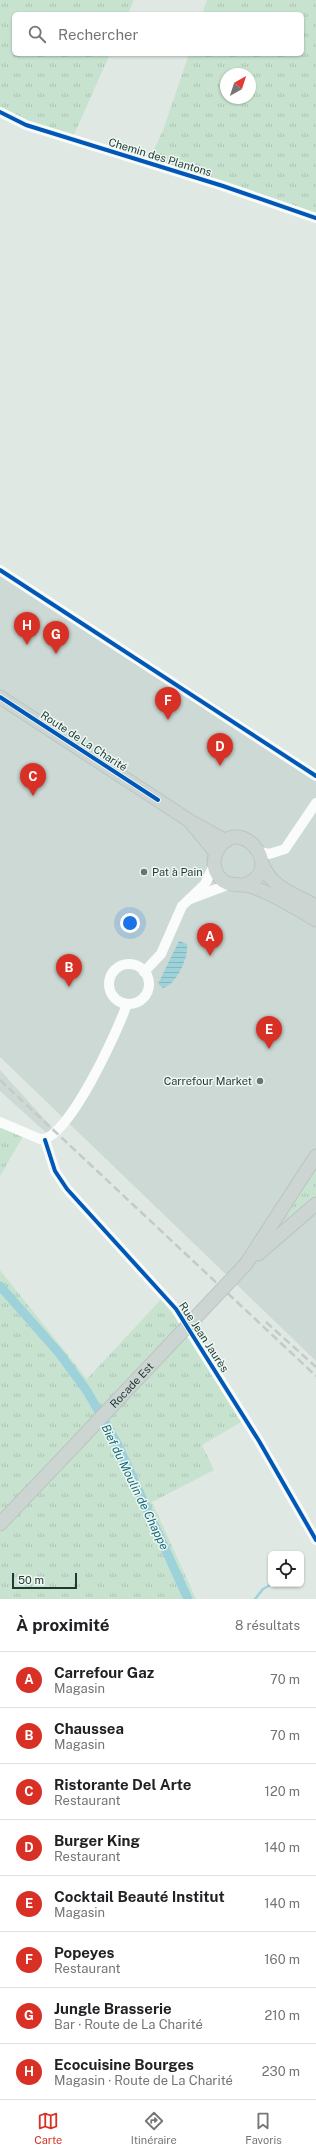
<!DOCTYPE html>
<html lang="fr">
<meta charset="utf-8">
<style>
:root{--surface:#fff;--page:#f2f2f2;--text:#202124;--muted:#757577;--line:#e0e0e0;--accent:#d93025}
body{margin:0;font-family:"Public Sans",sans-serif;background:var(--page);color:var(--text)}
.controls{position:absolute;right:12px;bottom:12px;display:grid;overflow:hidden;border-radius:6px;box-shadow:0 1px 3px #0004}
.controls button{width:36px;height:36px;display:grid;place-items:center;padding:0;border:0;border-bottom:1px solid var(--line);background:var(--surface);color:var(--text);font:20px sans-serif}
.compass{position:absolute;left:220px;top:68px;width:36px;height:36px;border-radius:50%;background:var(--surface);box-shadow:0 1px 3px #0004;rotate:39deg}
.scale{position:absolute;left:12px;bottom:10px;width:65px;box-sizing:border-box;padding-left:4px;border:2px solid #1e3b33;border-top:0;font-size:11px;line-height:14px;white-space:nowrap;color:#1e3b33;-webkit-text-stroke:3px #eef7f2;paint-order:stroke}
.you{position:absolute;left:130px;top:923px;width:14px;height:14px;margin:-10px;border:3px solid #fff;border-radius:50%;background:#1a73e8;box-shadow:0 0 0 6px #1a73e833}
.badge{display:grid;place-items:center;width:26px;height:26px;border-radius:50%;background:var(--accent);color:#fff;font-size:13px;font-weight:700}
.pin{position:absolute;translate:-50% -33px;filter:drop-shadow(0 1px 2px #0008)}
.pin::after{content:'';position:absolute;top:21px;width:14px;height:12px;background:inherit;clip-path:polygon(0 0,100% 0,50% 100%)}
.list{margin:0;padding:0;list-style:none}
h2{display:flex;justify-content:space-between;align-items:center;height:52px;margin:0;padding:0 16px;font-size:17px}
h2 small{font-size:13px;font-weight:400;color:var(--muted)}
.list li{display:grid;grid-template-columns:26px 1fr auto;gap:12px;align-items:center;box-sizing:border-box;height:56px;padding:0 16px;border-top:1px solid var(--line)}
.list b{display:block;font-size:15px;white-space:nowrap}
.list p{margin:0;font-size:13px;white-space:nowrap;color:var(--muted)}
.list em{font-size:13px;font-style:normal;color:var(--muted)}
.icon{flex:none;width:22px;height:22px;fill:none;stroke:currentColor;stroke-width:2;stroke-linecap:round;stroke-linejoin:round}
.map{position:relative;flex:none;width:316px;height:1599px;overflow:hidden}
.search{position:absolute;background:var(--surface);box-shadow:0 1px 3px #0004;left:12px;right:12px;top:12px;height:44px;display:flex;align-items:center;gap:10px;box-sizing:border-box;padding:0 14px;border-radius:6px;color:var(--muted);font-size:15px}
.sheet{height:500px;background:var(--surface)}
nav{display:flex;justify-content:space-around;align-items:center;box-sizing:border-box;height:56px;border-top:1px solid var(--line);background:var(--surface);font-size:11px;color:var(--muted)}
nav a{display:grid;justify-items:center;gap:2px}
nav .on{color:var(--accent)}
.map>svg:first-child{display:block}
.built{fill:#cdd9d4}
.grass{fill:url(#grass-tufts);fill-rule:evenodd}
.water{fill:url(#water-rules)}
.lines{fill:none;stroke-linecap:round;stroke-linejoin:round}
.stream{stroke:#9dd2da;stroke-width:2.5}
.canal{stroke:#9dd2da;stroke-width:9}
.major-casing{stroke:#bac5c1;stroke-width:15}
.minor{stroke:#fafcfb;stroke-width:10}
.major{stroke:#ccd5d2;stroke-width:13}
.rail{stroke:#c5cac8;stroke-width:2.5;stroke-dasharray:8 4;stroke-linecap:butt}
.major-bridge-casing{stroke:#bac5c1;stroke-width:15;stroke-linecap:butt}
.major-bridge{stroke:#ccd5d2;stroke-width:13}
.cycleway-casing{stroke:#eef7f2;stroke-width:6}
.cycleway{stroke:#0057b8;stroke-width:4}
.poi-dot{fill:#627871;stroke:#eef7f2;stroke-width:1.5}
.labels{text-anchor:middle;stroke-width:3;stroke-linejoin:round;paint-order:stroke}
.street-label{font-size:11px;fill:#1e3b33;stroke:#eef7f2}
.poi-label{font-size:11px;fill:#1e3b33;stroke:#eef7f2;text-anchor:start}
.water-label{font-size:12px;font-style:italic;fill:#146b7b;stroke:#eef7f2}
</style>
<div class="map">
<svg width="316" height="1599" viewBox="0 0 316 1599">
<defs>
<pattern id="grass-tufts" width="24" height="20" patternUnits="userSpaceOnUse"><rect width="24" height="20" fill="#c8e2d0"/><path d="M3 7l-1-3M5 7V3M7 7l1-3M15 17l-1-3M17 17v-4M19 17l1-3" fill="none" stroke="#abc3b3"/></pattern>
<pattern id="water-rules" width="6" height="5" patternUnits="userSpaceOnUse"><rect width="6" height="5" fill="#9dd2da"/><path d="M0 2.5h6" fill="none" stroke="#87b5bc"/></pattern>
</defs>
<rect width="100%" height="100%" fill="#e0e8e4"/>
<!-- built -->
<g class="built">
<path d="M0,570L137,659L180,681L316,770V1361L0,1057Z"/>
<path d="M0,1070L56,1132L51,1137L0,1091Z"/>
</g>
<!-- grass -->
<g class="grass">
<path d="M0,0H134L128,14H14V54H110L72,139L0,112Z"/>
<path d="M207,0H316V218L148,163L163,130L189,54H302V14H202ZM226,74H250V98H226Z"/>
<path d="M0,1122L25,1133L0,1176Z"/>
<path d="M316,1161V1198L293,1219L284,1210Z"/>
<path d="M0,1270L87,1379L165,1295L246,1419L202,1445L214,1470L152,1502L196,1599H0Z"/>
</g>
<!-- water -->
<path class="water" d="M179,941L187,944C189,957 176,985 163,988L158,984Z"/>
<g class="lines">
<!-- stream -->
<path class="stream" d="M255,1599L263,1589L272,1584"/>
<!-- canal -->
<path class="canal" d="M0,1286L59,1353L87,1391L118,1445L188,1599"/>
<!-- major casing -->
<g class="major-casing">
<g id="major">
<path d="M0,697L190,821L226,841"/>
<path d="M192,824L216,853"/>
<path d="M262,864C272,888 294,894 316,906"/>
<path d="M244,885C289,870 237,810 217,851C213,859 213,868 218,875C224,886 234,884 244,885C260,886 301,911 316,920"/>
<path d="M258,1254L316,1204"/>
<path d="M246,1264L316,1156"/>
<path d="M0,1524L76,1444"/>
</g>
</g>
<!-- minor -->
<g class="minor">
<path d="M0,112L26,125L223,186L316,218"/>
<path d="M0,570L316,776"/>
<path d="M260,852L269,854L285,849L316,803"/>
<path d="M190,899L230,884"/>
<circle cx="129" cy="984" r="20"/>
<path d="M144,972L161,954L182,906L205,884L214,865"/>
<path d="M0,1122L40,1139C67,1143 119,1028 127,1004"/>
<path d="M45,1140L55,1171L67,1189L176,1309L259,1441L316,1540"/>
</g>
<!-- major -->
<use href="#major" class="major"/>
<!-- rail -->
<g class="rail">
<path d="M0,1080L316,1376"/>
<path d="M266,1322L316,1367"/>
</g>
<!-- major-bridge casing -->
<g class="major-bridge-casing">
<g id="major-bridge">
<path id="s1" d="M76,1444L246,1264"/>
</g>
</g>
<!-- major-bridge -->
<use href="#major-bridge" class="major-bridge"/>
<!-- cycleway casing -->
<g class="cycleway-casing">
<g id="cycleway">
<path d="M0,112L26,125L223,186L316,218"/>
<path d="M0,570L316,776"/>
<path d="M0,697L158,800"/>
<path d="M45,1140L55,1171L67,1189L176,1309L259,1441L316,1540"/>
</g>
</g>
<!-- cycleway -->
<use href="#cycleway" class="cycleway"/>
</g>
<!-- markers -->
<g class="poi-dot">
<circle cx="144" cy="872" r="4"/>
<circle cx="260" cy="1081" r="4"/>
</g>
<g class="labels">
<!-- street labels -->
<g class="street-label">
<text transform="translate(160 157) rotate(17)" y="4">Chemin des Plantons</text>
<text transform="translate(84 741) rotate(33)" y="4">Route de La Charité</text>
<text transform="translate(204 1337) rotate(57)" y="4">Rue Jean Jaurès</text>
<text dy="4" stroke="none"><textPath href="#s1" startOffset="81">Rocade Est</textPath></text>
</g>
<!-- poi labels -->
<g class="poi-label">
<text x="152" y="876">Pat à Pain</text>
<text x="252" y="1085" text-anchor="end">Carrefour Market</text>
</g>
<!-- water labels -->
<g class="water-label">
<text transform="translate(135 1487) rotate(64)" y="4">Bief du Moulin de Chappe</text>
</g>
</g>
</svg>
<div class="controls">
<button><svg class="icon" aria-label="locate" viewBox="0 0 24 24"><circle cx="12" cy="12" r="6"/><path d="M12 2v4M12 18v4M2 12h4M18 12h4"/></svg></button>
</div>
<svg class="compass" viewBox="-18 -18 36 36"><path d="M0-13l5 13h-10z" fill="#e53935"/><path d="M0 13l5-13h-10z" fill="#757577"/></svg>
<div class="scale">50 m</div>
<div class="you"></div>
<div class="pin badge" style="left:210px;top:956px">A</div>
<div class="pin badge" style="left:69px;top:987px">B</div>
<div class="pin badge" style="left:33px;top:796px">C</div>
<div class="pin badge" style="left:220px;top:766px">D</div>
<div class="pin badge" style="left:269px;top:1049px">E</div>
<div class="pin badge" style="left:168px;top:720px">F</div>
<div class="pin badge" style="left:56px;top:654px">G</div>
<div class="pin badge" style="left:27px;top:645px">H</div>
<div class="search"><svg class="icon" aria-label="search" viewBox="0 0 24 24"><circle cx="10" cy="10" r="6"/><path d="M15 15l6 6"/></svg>Rechercher</div>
</div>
<section class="sheet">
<h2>À proximité<small>8 résultats</small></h2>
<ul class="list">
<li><span class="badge">A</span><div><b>Carrefour Gaz</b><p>Magasin</p></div><em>70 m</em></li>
<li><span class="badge">B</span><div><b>Chaussea</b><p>Magasin</p></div><em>70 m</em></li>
<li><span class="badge">C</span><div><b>Ristorante Del Arte</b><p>Restaurant</p></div><em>120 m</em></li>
<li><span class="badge">D</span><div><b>Burger King</b><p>Restaurant</p></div><em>140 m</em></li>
<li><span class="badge">E</span><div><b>Cocktail Beauté Institut</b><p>Magasin</p></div><em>140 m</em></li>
<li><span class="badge">F</span><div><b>Popeyes</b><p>Restaurant</p></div><em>160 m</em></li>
<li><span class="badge">G</span><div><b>Jungle Brasserie</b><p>Bar · Route de La Charité</p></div><em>210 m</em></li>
<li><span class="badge">H</span><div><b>Ecocuisine Bourges</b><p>Magasin · Route de La Charité</p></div><em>230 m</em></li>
</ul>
</section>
<nav>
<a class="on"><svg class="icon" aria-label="map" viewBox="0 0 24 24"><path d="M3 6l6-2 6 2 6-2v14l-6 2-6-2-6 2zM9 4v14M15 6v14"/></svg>Carte</a>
<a><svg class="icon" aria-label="directions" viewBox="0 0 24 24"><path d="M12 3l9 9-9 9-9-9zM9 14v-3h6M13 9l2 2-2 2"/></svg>Itinéraire</a>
<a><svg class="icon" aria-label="saved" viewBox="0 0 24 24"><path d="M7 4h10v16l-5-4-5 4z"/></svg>Favoris</a>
</nav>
